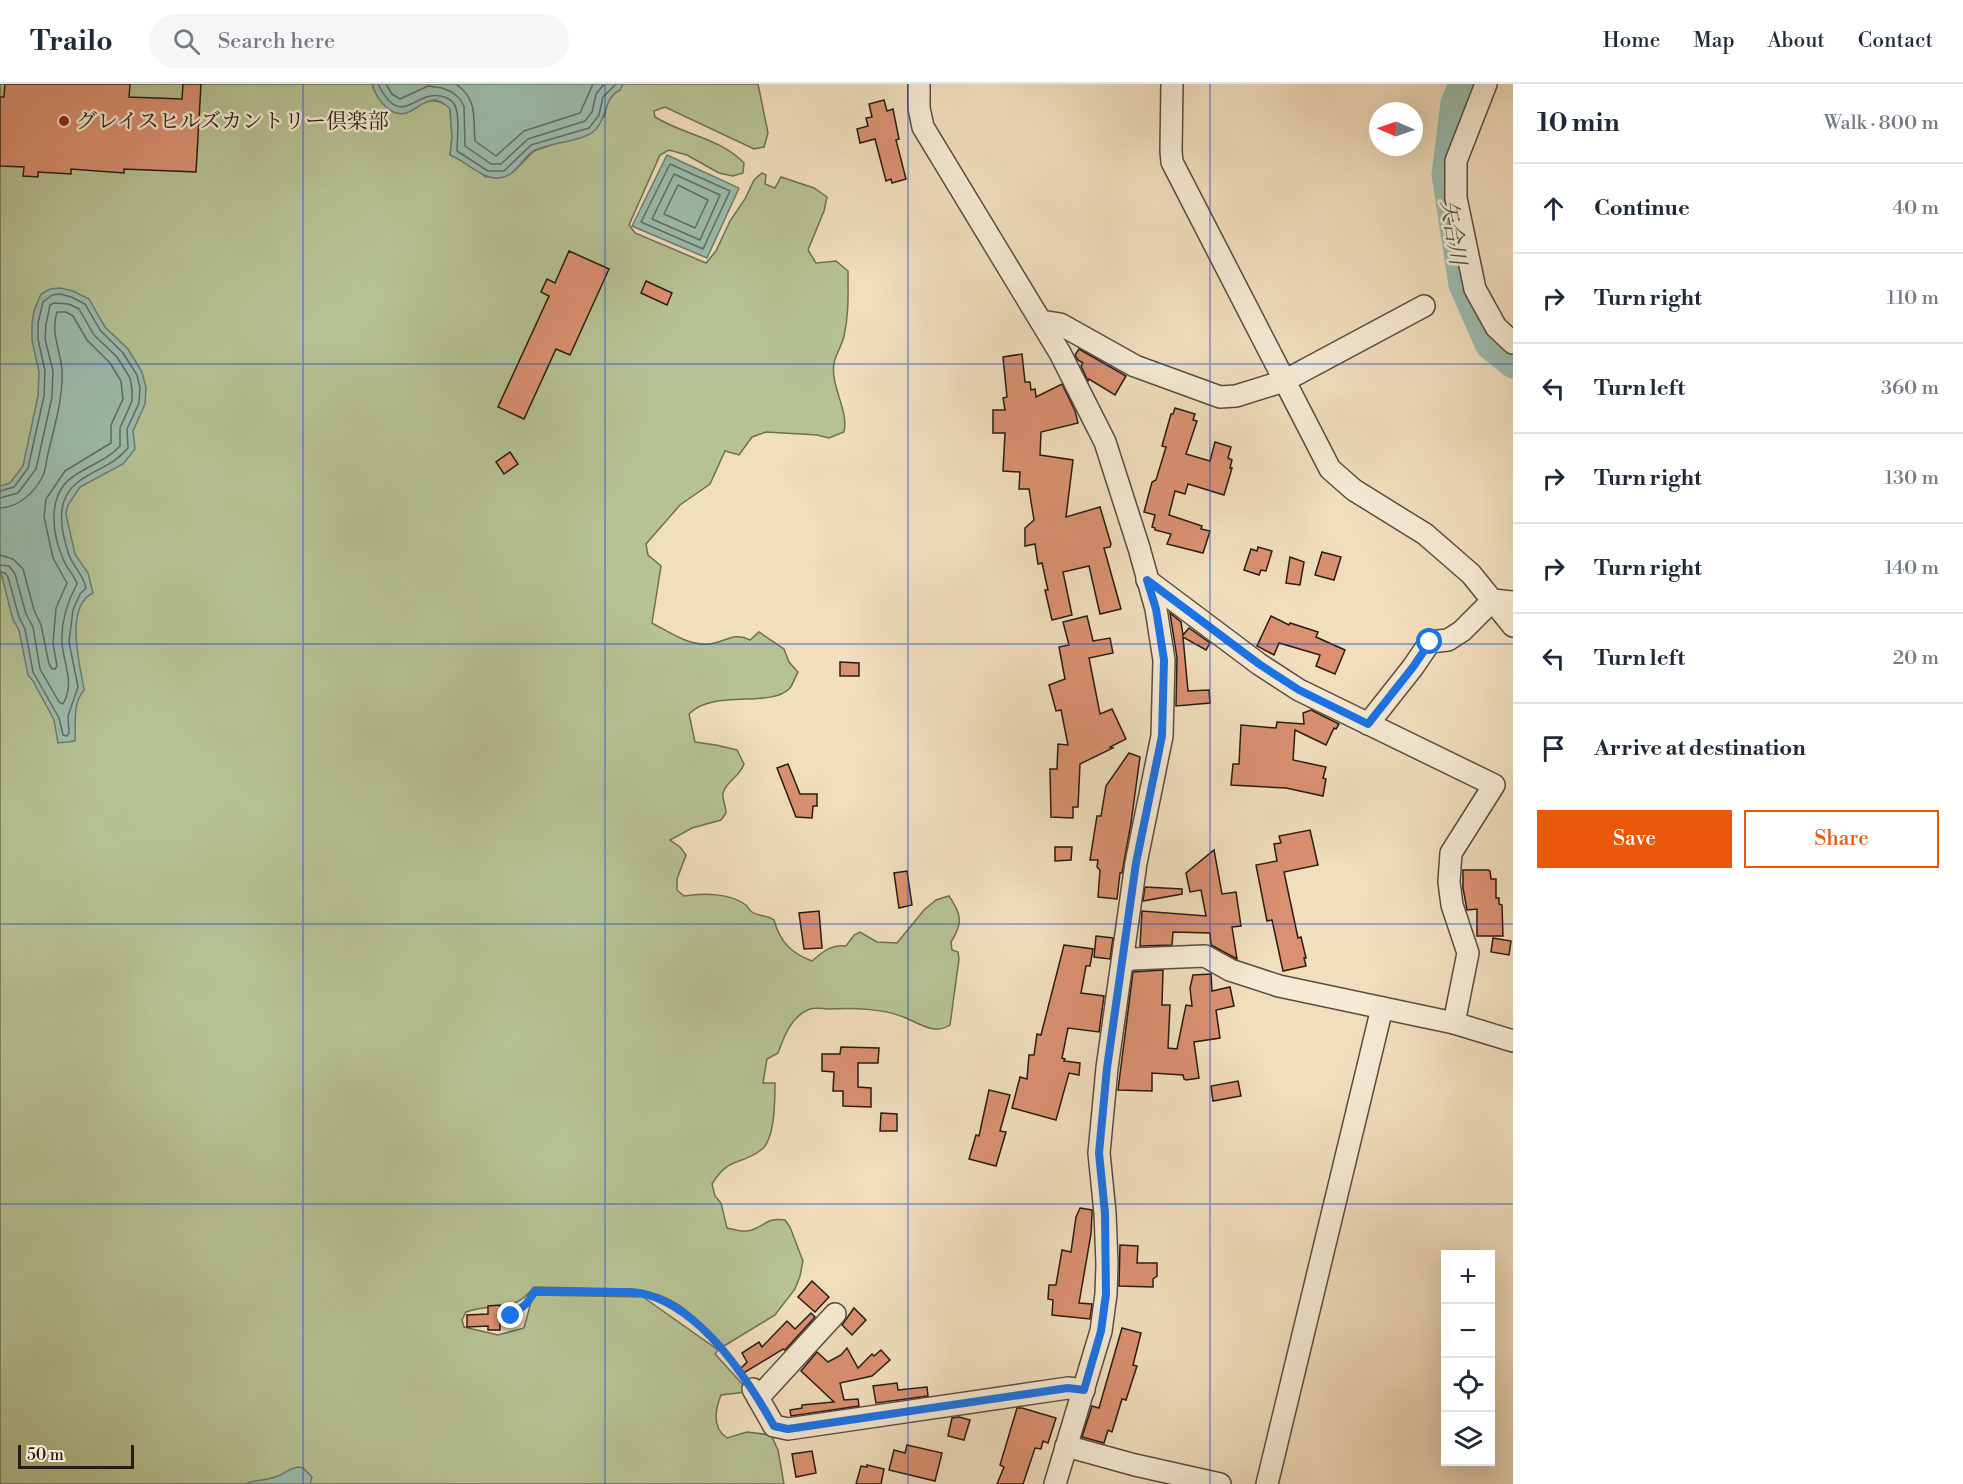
<!DOCTYPE html>
<meta charset="utf-8">
<style>
:root{--surface:#fff;--page:#f6f6f7;--text:#1f2937;--muted:#747a83;--line:#e0e1e3;--accent:#ea580c}
body{margin:0;font-family:"Libre Bodoni","Noto Serif JP",serif;background:var(--page);color:var(--text)}
.controls{position:absolute;right:18px;bottom:18px;display:grid;overflow:hidden;border-radius:0px;box-shadow:0 6px 24px #0002}
.controls button{width:54px;height:54px;display:grid;place-items:center;padding:0;border:0;border-bottom:2px solid var(--line);background:var(--surface);color:var(--text);font:30px sans-serif}
.compass{position:absolute;left:1369px;top:18px;width:54px;height:54px;border-radius:50%;background:var(--surface);box-shadow:0 6px 24px #0002;rotate:272deg}
.scale{position:absolute;left:18px;bottom:15px;width:116px;box-sizing:border-box;padding-left:6px;border:3px solid #271b14;border-top:0;font-size:16px;line-height:21px;white-space:nowrap;color:#271b14;-webkit-text-stroke:4px #f6ead4;paint-order:stroke}
.stop{position:absolute;width:18px;height:18px;margin:-14px;border:4px solid #1a73e8;border-radius:50%;background:#fff}
.stop.end{background:#1a73e8;border-color:#fff;box-shadow:0 2px 6px #0008}
.list{margin:0;padding:0;list-style:none}
h2{display:flex;justify-content:space-between;align-items:center;height:78px;margin:0;padding:0 24px;font-size:26px}
h2 small{font-size:20px;font-weight:400;color:var(--muted)}
.list li{display:grid;grid-template-columns:39px 1fr auto;gap:18px;align-items:center;box-sizing:border-box;height:90px;padding:0 24px;border-top:2px solid var(--line)}
.list b{display:block;font-size:22px;white-space:nowrap}
.list em{font-size:20px;font-style:normal;color:var(--muted)}
.actions{display:flex;gap:12px;padding:18px 24px}
.actions a{flex:1;padding:14px 0;border:2px solid var(--accent);border-radius:0px;text-align:center;font-size:21px;color:var(--accent)}
.actions .main{background:var(--accent);color:#fff}
.icon{flex:none;width:33px;height:33px;fill:none;stroke:currentColor;stroke-width:2;stroke-linecap:round;stroke-linejoin:round}
.map{position:relative;flex:none;width:1513px;height:1400px;overflow:hidden}
header{display:flex;align-items:center;gap:36px;box-sizing:border-box;height:84px;padding:0 30px;background:var(--surface);border-bottom:2px solid var(--line)}
header strong{font-size:28px}
nav{display:flex;gap:33px;margin-inline-start:auto;font-size:21px}
.search{width:420px;height:54px;background:var(--page);display:flex;align-items:center;gap:15px;box-sizing:border-box;padding:0 21px;border-radius:33px;color:var(--muted);font-size:22px}
main{display:flex}
aside{flex:1;background:var(--surface)}
.map>svg:first-child{display:block}
.green{fill:#b6c294;stroke:#6e6e54;stroke-width:1.5}
.water{fill:#9bbcae;stroke:#6d7c70;stroke-width:1.5}
.lines{fill:none;stroke-linecap:round;stroke-linejoin:round}
.shore{stroke:#616c61;stroke-width:1.5}
.river{stroke:#9bbcae;stroke-width:27}
.building{fill:#db9171;stroke:#271b14;stroke-width:1.5}
.minor-casing{stroke:#5a4c3e;stroke-width:24}
.path{stroke:#271b14;stroke-width:3;stroke-dasharray:4.5 3;stroke-linecap:butt}
.minor{stroke:#f6ead4;stroke-width:21}
.route{stroke:#1a73e8;stroke-width:8}
.grid{fill:none;stroke:#1d4ed8;stroke-width:1.5;stroke-opacity:0.55}
.poi-dot{fill:#8f2418;stroke:#f6ead4;stroke-width:2}
.labels{text-anchor:middle;stroke-width:5;stroke-linejoin:round;paint-order:stroke}
.poi-label{font-size:21px;fill:#271b14;stroke:#f6ead4;text-anchor:start}
.water-label{font-size:22px;font-style:italic;fill:#50534a;stroke:#f6ead4}
</style>
<header>
<strong>Trailo</strong>
<div class="search"><svg class="icon" aria-label="search" viewBox="0 0 24 24"><circle cx="10" cy="10" r="6"/><path d="M15 15l6 6"/></svg>Search here</div>
<nav><a>Home</a><a>Map</a><a>About</a><a>Contact</a></nav>
</header>
<main>
<div class="map">
<svg width="1513" height="1400" viewBox="0 0 1513 1400">
<rect width="100%" height="100%" fill="#f1debd"/>
<filter id="stains"><feTurbulence type="fractalNoise" baseFrequency=".00333" numOctaves="4"/><feColorMatrix values="0 0 0 0 .2 0 0 0 0 .09 0 0 0 0 .02 0 0 0 .5 -.17"/></filter>
<radialGradient id="worn" r=".72"><stop offset=".6" stop-color="#630" stop-opacity="0"/><stop offset="1" stop-color="#630" stop-opacity=".3"/></radialGradient>
<!-- green -->
<path class="green" d="M0,0H372L373,4L408,28C422,17 435,11 450,24L452,53L450,71L463,76L486,93L513,88L534,67L554,60L604,33C607,22 608,11 620,6L623,0H758L768,49L764,63L754,65L665,23L654,27L655,33C684,51 720,54 744,79L743,89L733,92L719,89L687,71L669,66L660,71L629,141L635,149L706,179L716,167L730,137L745,115L754,96L762,89L766,91L765,100L775,104L781,93L814,104L827,113L824,127L808,166L816,179L836,177L848,187C848,210 849,230 844,252C842,261 836,270 834,279C830,302 849,326 844,348L829,354L817,351L766,348L752,353L739,371L725,367L710,400L680,421L646,460L648,471L661,482L652,539C669,548 689,562 709,560C725,559 733,547 750,556L759,548L784,565L789,578L798,588C795,593 793,601 789,605C770,624 713,605 689,630L695,658L716,661L737,666L744,680C740,693 727,696 723,709C722,714 726,723 726,729L721,736L692,744L670,756L680,763L686,771L677,795V806L684,812C703,809 730,809 746,821C748,823 749,826 752,828C758,832 766,831 774,836C780,858 791,869 812,877C823,868 831,860 846,862L854,851L860,848L877,858L897,859L924,826L936,816L949,812C962,831 963,839 951,858L952,866L958,868L959,875L950,941C935,951 920,940 906,934C882,924 854,924 828,925C823,925 815,923 810,925C791,932 784,953 778,969L767,975L763,999H775C775,1016 775,1056 761,1066C740,1082 729,1072 712,1100L715,1112L721,1119L727,1144C735,1146 745,1149 752,1146C768,1140 766,1134 785,1136L790,1143L803,1177L800,1192L795,1205L775,1231L724,1262C693,1232 678,1210 631,1205L534,1203C511,1232 495,1217 466,1228L462,1236L464,1243L498,1251L524,1244L531,1218L536,1211L643,1213L718,1266L715,1270L746,1304V1308L721,1311C715,1326 712,1344 727,1354L747,1348L771,1351L778,1366L784,1400H0Z"/>
<!-- water -->
<g class="water">
<path d="M372,0H623L620,6C603,14 607,37 593,48C582,57 550,59 535,66C522,73 516,93 499,94C483,96 466,77 450,71L452,53L450,25C433,8 426,19 409,28C391,36 376,14 372,0Z"/>
<path d="M667,71L739,104L707,174L632,142Z"/>
<path d="M60,204L73,207L89,215L105,243L128,265L142,288L146,304L145,320L133,347L135,365L123,380L80,403L68,421L66,430L75,470L88,489L93,509C64,523 80,580 84,606C72,620 76,640 75,657L58,659L54,636L33,597L28,591L19,546L13,536L0,485V402L10,399L23,382L38,312L39,288L32,256V239L34,227L41,210L50,205Z"/>
<path d="M298,1383L303,1384L312,1393L310,1400H245C257,1395 264,1397 275,1393C284,1391 286,1385 298,1383Z"/>
</g>
<g class="lines">
<!-- shore -->
<g class="shore">
<path d="M378,0C403,50 416,0 447,14C451,16 455,20 456,24C460,38 457,53 457,67L488,87H504L531,61L589,44L599,31L603,13L616,0"/>
<path d="M386,0L392,10L400,15L428,2L442,4L452,8L460,15L464,22L465,62L491,80H501L528,55L585,37L592,28L596,10L604,0"/>
<path d="M456,0C478,16 473,33 475,57L496,72L524,47L580,29L593,0"/>
<path d="M670,80L730,107L703,165L641,138Z"/>
<path d="M674,90L720,111L700,156L652,135Z"/>
<path d="M678,101L708,116L695,144L664,130Z"/>
<path d="M0,407L14,403L28,384L44,312L45,287L38,255V239L43,218L52,211L60,210L71,213L85,220L100,246L123,269L137,291L140,304L139,319L127,345L128,364C113,382 95,385 78,398C54,416 61,447 69,471C74,484 83,490 86,504L80,510L73,526L69,558L78,603L68,632L69,649L67,652L63,651L59,634L33,588L25,545L19,533L8,493L5,489L0,488"/>
<path d="M0,414L18,409L36,385L52,313L53,287L45,255L46,240L50,221L54,219L69,220L79,225L94,251L117,273L130,294L132,305V317L120,344V362C108,376 89,381 74,392C46,410 52,451 64,477C67,485 75,492 77,500C67,518 61,538 62,559C64,582 75,598 63,620L59,618L40,585L33,543L26,530L15,490L9,482L0,481"/>
<path d="M0,424C19,423 34,409 43,392C46,385 46,377 48,370C54,343 63,316 62,287C61,267 50,249 57,228H66L73,232L87,256L110,279L121,297L123,315L111,341V359L65,387L46,415L44,433L53,474L67,499L56,524L53,559L57,582L55,585H52L49,580L41,541L34,526L23,485L13,475L0,471"/>
</g>
<!-- river -->
<path class="river" d="M1462,0L1454,19L1445,90L1462,201L1489,262L1513,281"/>
</g>
<!-- building -->
<g class="building">
<path d="M5,0H130L129,13L182,15L183,0H201L196,88L124,85V89L71,85V90L38,88V93L23,92L24,83L0,82V13H4Z"/>
<path d="M884,16L887,27L893,25L899,55L896,56L906,95L892,99L891,95L886,97L875,55L860,59L857,45L868,42L866,34L872,33L869,20Z"/>
<path d="M569,167L609,185L570,271L556,265L524,335L498,323L549,212L541,208L547,195L555,199Z"/>
<path d="M646,197L672,209L667,221L641,209Z"/>
<path d="M1079,265L1126,292L1115,311L1089,295L1088,297L1081,282L1083,279L1078,276L1075,271Z"/>
<path d="M1022,270L1025,298H1030L1031,306L1035,305L1036,313L1062,300L1075,327L1078,339L1041,348L1040,371L1073,376L1066,433L1100,423L1111,460L1110,463L1104,464L1121,525L1100,530L1089,482L1063,488L1072,531L1052,536L1045,506H1048L1042,479L1038,480L1035,460L1025,462V444L1034,436L1029,405H1019L1020,388L1003,387L1005,349H993V326H1005L1003,314L1007,313L1003,273Z"/>
<path d="M1175,324L1195,330L1193,336L1197,337L1186,370L1210,377L1215,358L1231,363L1228,374L1232,376L1230,384H1232L1224,411L1188,400L1185,410L1175,407L1169,431L1202,442L1201,445L1210,447L1203,469L1167,460L1171,450L1155,446V444L1152,443L1155,431L1144,428L1152,398L1156,396L1166,363L1162,362L1171,330H1173Z"/>
<path d="M510,368L518,380L504,390L496,378Z"/>
<path d="M1258,463L1272,467L1266,487L1261,486L1259,491L1244,486L1251,465L1257,467Z"/>
<path d="M1322,468L1341,473L1334,496L1315,491Z"/>
<path d="M1290,473L1304,478L1300,501L1286,499Z"/>
<path d="M1170,529L1181,538L1183,551L1189,544L1210,559L1206,566L1183,553L1188,607L1209,606L1210,619L1176,622L1177,574Z"/>
<path d="M1087,532L1093,557L1110,554L1113,569L1089,574L1100,630L1112,625L1126,655L1110,663L1113,664L1080,680L1078,723H1073V734L1051,733L1050,685H1057L1058,660L1068,661L1061,626L1056,627L1049,601L1065,595L1059,563L1069,561L1063,538Z"/>
<path d="M1271,532L1289,541L1290,539L1318,548L1316,553L1345,566L1335,590L1316,582L1320,571L1279,559L1274,571L1257,562Z"/>
<path d="M840,578L859,579V592H840Z"/>
<path d="M1311,626L1339,640L1336,645L1334,644L1326,661L1295,646L1293,676L1326,683L1323,694L1326,695L1323,712L1286,704L1231,701L1233,680H1239L1241,641L1276,644L1277,638L1304,640L1303,629Z"/>
<path d="M1129,669L1140,673L1131,739L1122,789H1120L1117,815L1098,813L1100,786L1097,783L1098,776H1090L1097,732H1101L1106,702Z"/>
<path d="M788,680L800,710H817V722H813L812,734L796,733L777,684Z"/>
<path d="M1310,746L1318,781L1284,788L1298,854L1301,853L1306,874H1304L1306,882L1283,887L1272,836L1267,837L1256,781L1277,777L1274,760L1281,759L1279,752Z"/>
<path d="M1055,763H1072L1071,776L1055,777Z"/>
<path d="M1214,766L1222,810L1236,808L1241,842L1232,843L1237,875L1211,861L1210,849L1173,848L1172,861L1140,862L1142,827L1206,832L1201,806L1190,808L1186,789Z"/>
<path d="M1463,786H1488L1490,787L1491,795H1496V814H1499V820L1502,821L1503,852H1477V825L1467,826L1463,804Z"/>
<path d="M907,787L912,821L899,824L894,789Z"/>
<path d="M1145,803L1182,805V810L1143,817Z"/>
<path d="M819,827L822,864L804,865L799,829Z"/>
<path d="M1096,852L1113,854L1110,875L1094,873Z"/>
<path d="M1493,854L1511,857L1509,871L1491,868Z"/>
<path d="M1064,861L1093,865L1090,882H1086L1081,909L1104,912L1099,948L1068,944L1062,974L1065,975L1064,977L1080,979L1079,991L1069,989L1056,1036L1012,1024L1020,993L1027,995L1029,971H1034L1037,950L1041,951Z"/>
<path d="M1163,886L1162,921H1170L1168,964L1177,965L1186,921L1192,922L1190,904L1193,891L1211,890L1212,907L1230,903L1234,922L1216,926L1220,954L1194,958L1199,994L1186,996L1184,995L1183,991L1152,989V1007L1118,1006L1133,888Z"/>
<path d="M841,963L879,964L878,979H858V1003L871,1004V1023L843,1022V1007H833L834,988L822,987V970H840Z"/>
<path d="M1238,997L1241,1012L1213,1017L1211,1002Z"/>
<path d="M989,1006L1010,1011L1000,1047L1006,1048L996,1082L969,1075L976,1051L979,1052Z"/>
<path d="M881,1029L897,1030V1047H880Z"/>
<path d="M1080,1124L1092,1126V1130L1091,1150L1079,1219L1092,1220L1090,1235L1052,1231L1053,1216L1048,1215L1049,1201H1056L1062,1166L1071,1168L1076,1133Z"/>
<path d="M1120,1161L1138,1162L1137,1179H1157V1192L1153,1195V1203L1119,1202Z"/>
<path d="M812,1197L829,1213L815,1228L798,1213Z"/>
<path d="M500,1221V1246H488V1242L467,1243V1231L488,1230V1222Z"/>
<path d="M854,1224L866,1236L852,1251L842,1241Z"/>
<path d="M811,1229L815,1233L785,1266L783,1265L742,1290L739,1286L747,1278L742,1269L759,1258L762,1263L787,1237L795,1245Z"/>
<path d="M1122,1244L1141,1249L1133,1281L1137,1282L1126,1316L1122,1315L1112,1348L1108,1346L1104,1359L1082,1353L1092,1322L1099,1324Z"/>
<path d="M847,1264L858,1284L872,1270L874,1272L881,1266L890,1276L872,1292L840,1299L844,1316L858,1315L859,1322L791,1332L790,1326L802,1324V1321L834,1318L801,1287L817,1268L828,1278L841,1271Z"/>
<path d="M897,1299L898,1306L927,1303L928,1312L876,1319L873,1302Z"/>
<path d="M1017,1324H1022L1056,1334L1048,1359L1043,1357L1041,1365L1035,1364L1023,1400H997L1004,1383L1000,1381Z"/>
<path d="M959,1333L970,1336L964,1356L948,1352L952,1334Z"/>
<path d="M907,1361L942,1369L935,1397L889,1386L894,1366L905,1369Z"/>
<path d="M812,1367L816,1389L796,1393L792,1370Z"/>
<path d="M867,1381L884,1385L881,1400H856L861,1382L867,1383Z"/>
</g>
<g class="lines">
<!-- minor casing -->
<g class="minor-casing">
<g id="minor">
<path d="M919,0V24L923,43L1060,269L1105,358L1139,464L1156,525L1164,576L1162,652L1136,779L1107,984L1099,1069L1105,1129L1107,1180L1106,1210L1101,1247L1055,1400"/>
<path d="M1172,0L1171,67L1172,78L1330,385L1354,406L1425,450L1471,490L1513,542"/>
<path d="M1486,0L1456,77V114L1475,205L1496,243L1513,259"/>
<path d="M1041,237L1060,240L1135,282L1220,313L1236,312L1284,297L1424,222"/>
<path d="M1147,496L1259,580L1299,606L1494,701L1451,769L1449,798L1452,821L1468,869L1454,939"/>
<path d="M1368,640L1413,583L1430,558L1448,556L1462,547L1493,516L1513,518"/>
<path d="M1123,878L1132,875L1205,872L1230,886L1279,902L1454,939L1513,957"/>
<path d="M753,1305L774,1342L788,1345L1068,1304L1084,1306"/>
<path d="M758,1314L835,1230"/>
<path d="M1066,1362L1135,1381L1220,1400"/>
<path d="M1267,1400L1382,924"/>
</g>
</g>
<!-- path -->
<path class="path" d="M511,1232L526,1220L535,1207L644,1209L678,1226L696,1240L720,1263L743,1291"/>
<!-- minor -->
<use href="#minor" class="minor"/>
</g>
<g class="lines">
<!-- route -->
<path class="route" d="M511,1232L526,1220L535,1207C559,1207 584,1208 609,1208C620,1208 634,1207 645,1210C703,1226 747,1294 774,1342L788,1345L1068,1304L1084,1306L1101,1247L1106,1210L1105,1129L1099,1069L1107,984L1136,779L1162,652L1164,576L1156,525L1147,496L1259,580L1299,606L1368,640L1413,583L1430,558"/>
</g>
<!-- grid -->
<path class="grid" d="M303,0V1400M605,0V1400M908,0V1400M1210,0V1400M0,280H1513M0,560H1513M0,840H1513M0,1120H1513"/>
<!-- markers -->
<circle class="poi-dot" cx="64" cy="37" r="6"/>
<g class="labels">
<!-- poi labels -->
<g class="poi-label">
<text x="76" y="44">グレイスヒルズカントリー倶楽部</text>
</g>
<!-- water labels -->
<g class="water-label">
<text transform="translate(1454 148) rotate(81)" y="8">矢合川</text>
</g>
</g>
<rect width="100%" height="100%" filter="url(#stains)"/>
<rect width="100%" height="100%" fill="url(#worn)"/>
</svg>
<div class="controls">
<button>+</button>
<button>−</button>
<button><svg class="icon" aria-label="locate" viewBox="0 0 24 24"><circle cx="12" cy="12" r="6"/><path d="M12 2v4M12 18v4M2 12h4M18 12h4"/></svg></button>
<button><svg class="icon" aria-label="layers" viewBox="0 0 24 24"><path d="M12 4l9 5-9 5-9-5zM3 14l9 5 9-5"/></svg></button>
</div>
<svg class="compass" viewBox="-18 -18 36 36"><path d="M0-13l5 13h-10z" fill="#e53935"/><path d="M0 13l5-13h-10z" fill="#747a83"/></svg>
<div class="scale">50 m</div>
<div class="stop" style="left:1430px;top:558px"></div>
<div class="stop end" style="left:511px;top:1232px"></div>
</div>
<aside>
<h2>10 min<small>Walk · 800 m</small></h2>
<ul class="list">
<li><svg class="icon" aria-label="ahead" viewBox="0 0 24 24"><path d="M12 20V5M6 11l6-6 6 6"/></svg><div><b>Continue</b></div><em>40 m</em></li>
<li><svg class="icon" aria-label="right" viewBox="0 0 24 24"><path d="M7 20v-9h11M14 6l5 5-5 5"/></svg><div><b>Turn right</b></div><em>110 m</em></li>
<li><svg class="icon" aria-label="left" viewBox="0 0 24 24"><path d="M17 20v-9H6M10 6l-5 5 5 5"/></svg><div><b>Turn left</b></div><em>360 m</em></li>
<li><svg class="icon" aria-label="right" viewBox="0 0 24 24"><path d="M7 20v-9h11M14 6l5 5-5 5"/></svg><div><b>Turn right</b></div><em>130 m</em></li>
<li><svg class="icon" aria-label="right" viewBox="0 0 24 24"><path d="M7 20v-9h11M14 6l5 5-5 5"/></svg><div><b>Turn right</b></div><em>140 m</em></li>
<li><svg class="icon" aria-label="left" viewBox="0 0 24 24"><path d="M17 20v-9H6M10 6l-5 5 5 5"/></svg><div><b>Turn left</b></div><em>20 m</em></li>
<li><svg class="icon" aria-label="arrive" viewBox="0 0 24 24"><path d="M6 21V4h12l-3 4 3 4H6"/></svg><div><b>Arrive at destination</b></div></li>
</ul>
<div class="actions"><a class="main">Save</a><a>Share</a></div>
</aside>
</main>
